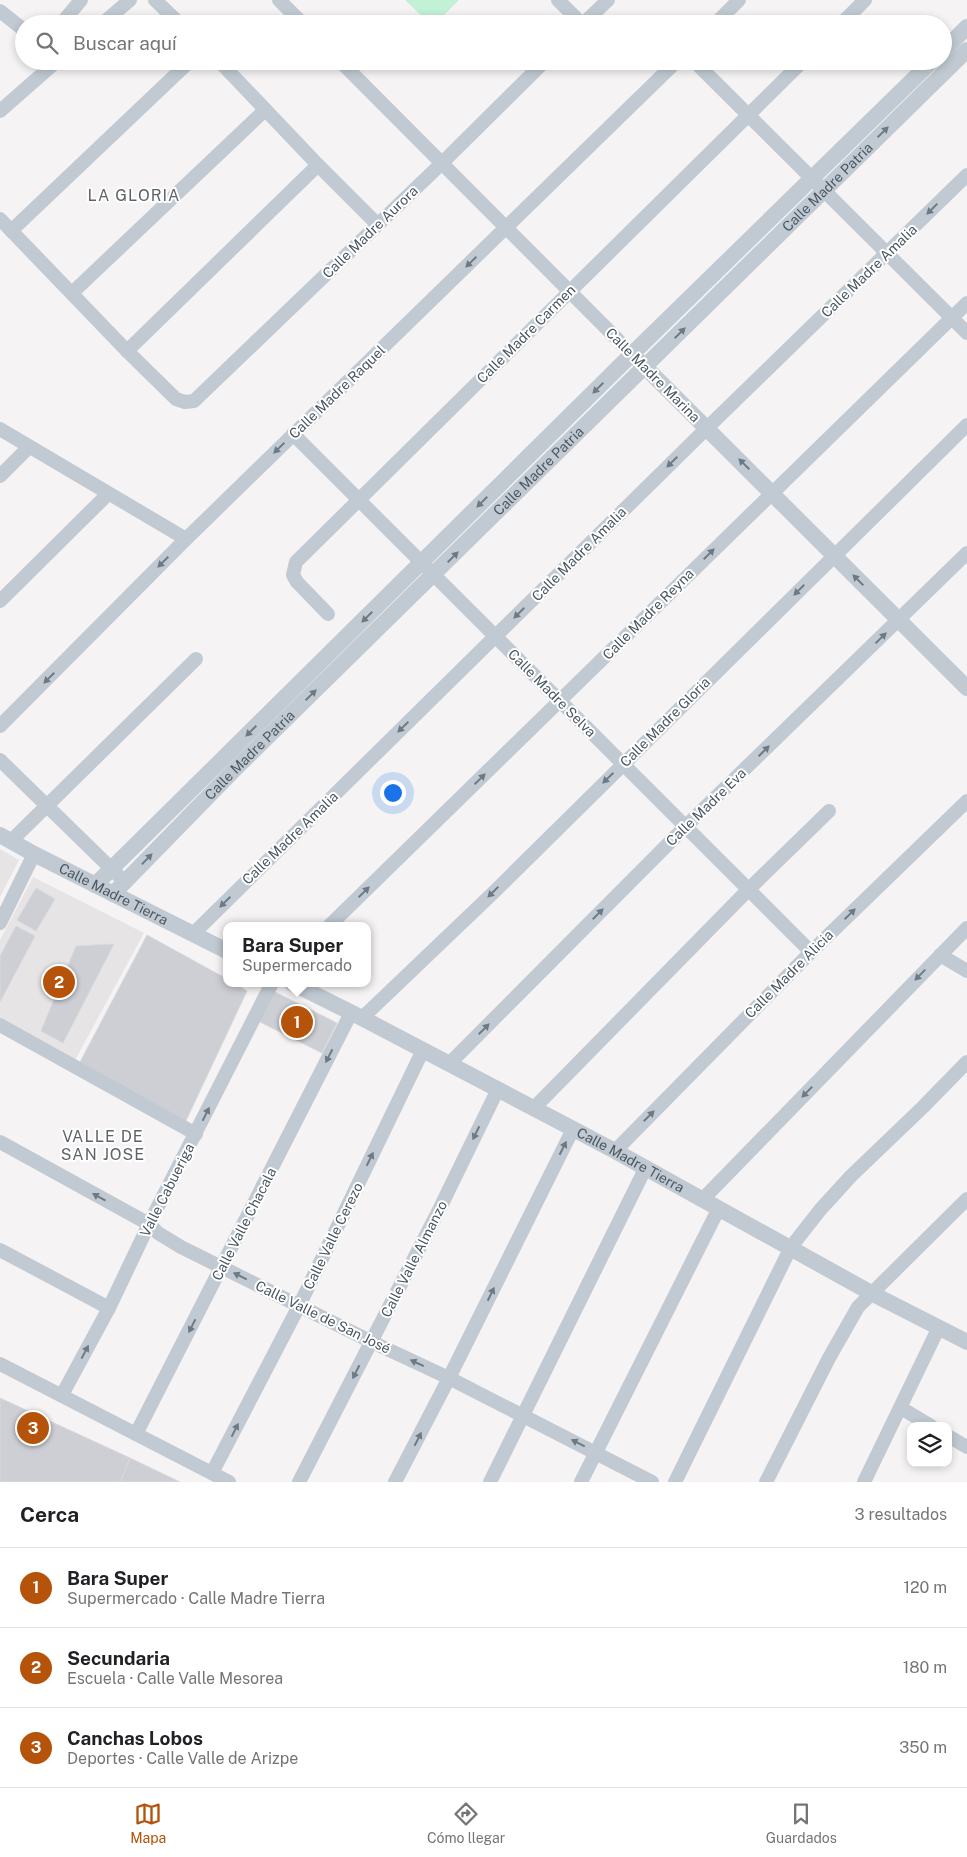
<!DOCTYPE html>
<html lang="es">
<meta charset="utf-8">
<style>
:root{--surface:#fff;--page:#f2f2f2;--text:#202124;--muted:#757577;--line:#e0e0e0;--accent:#b45309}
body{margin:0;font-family:"Public Sans",sans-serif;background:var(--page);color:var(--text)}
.controls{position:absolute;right:15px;bottom:15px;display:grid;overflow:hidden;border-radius:10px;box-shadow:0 2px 8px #0003}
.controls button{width:45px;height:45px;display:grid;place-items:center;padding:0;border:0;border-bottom:1px solid var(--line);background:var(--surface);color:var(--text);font:25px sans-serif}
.you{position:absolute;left:392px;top:792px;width:18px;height:18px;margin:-12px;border:4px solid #fff;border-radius:50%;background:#1a73e8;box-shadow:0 0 0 8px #1a73e833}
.badge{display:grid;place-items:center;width:32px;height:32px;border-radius:50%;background:var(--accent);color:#fff;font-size:16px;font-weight:700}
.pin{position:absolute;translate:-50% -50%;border:2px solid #fff;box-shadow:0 1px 5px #0006}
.popup{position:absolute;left:223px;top:922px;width:148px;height:65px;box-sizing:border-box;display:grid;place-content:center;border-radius:10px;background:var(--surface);filter:drop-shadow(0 1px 4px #0005);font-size:16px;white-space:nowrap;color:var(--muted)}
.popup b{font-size:19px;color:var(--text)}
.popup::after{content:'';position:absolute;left:50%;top:100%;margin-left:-10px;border:10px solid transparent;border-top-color:var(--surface)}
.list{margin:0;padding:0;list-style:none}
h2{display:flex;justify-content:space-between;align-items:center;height:65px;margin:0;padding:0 20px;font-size:21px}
h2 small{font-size:16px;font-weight:400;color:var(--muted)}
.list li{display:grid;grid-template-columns:32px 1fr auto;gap:15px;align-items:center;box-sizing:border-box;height:80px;padding:0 20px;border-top:1px solid var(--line)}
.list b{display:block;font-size:19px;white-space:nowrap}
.list p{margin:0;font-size:16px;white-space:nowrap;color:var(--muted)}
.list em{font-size:16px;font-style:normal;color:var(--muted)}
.icon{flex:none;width:28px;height:28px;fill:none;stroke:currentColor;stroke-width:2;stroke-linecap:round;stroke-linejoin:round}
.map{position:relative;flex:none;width:967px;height:1482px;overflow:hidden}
.search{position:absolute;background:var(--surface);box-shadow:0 2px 8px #0003;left:15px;right:15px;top:15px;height:55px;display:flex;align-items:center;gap:12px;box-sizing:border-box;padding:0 18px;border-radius:28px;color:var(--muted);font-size:19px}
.sheet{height:305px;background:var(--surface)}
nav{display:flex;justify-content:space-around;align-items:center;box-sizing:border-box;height:70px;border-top:1px solid var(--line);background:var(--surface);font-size:14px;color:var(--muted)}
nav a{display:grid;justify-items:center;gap:2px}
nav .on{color:var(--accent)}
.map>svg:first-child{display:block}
.education{fill:#e6e4e5}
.green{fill:#c3f1d5}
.building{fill:#cdcfd5;stroke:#d7d9de}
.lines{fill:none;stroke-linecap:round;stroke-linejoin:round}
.minor{stroke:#c1cad2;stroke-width:14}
.tertiary{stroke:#c1cad2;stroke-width:16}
.oneway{fill:#6e7983}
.labels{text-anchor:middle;stroke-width:4;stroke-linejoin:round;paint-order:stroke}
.street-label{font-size:14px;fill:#4a5661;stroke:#fff}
.quarter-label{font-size:16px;letter-spacing:1px;fill:#5f6368;stroke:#fff}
</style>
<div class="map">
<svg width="967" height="1482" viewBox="0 0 967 1482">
<rect width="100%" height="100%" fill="#f5f3f3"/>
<!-- education -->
<g class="education">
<path d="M0,849L19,860L0,897Z"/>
<path d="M33,877L144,933L74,1062L0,1024V940Z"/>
</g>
<!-- green -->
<path class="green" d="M405,0H459L435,24H430Z"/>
<!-- building -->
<g class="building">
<path d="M36,888L55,899L36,931L17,920Z"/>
<path d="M16,926L35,936L0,1002V956Z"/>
<path d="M147,935L227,979V983H234L247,991L183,1127L79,1064Z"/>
<path d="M114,944L63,1043L41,1031L76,946Z"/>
<path d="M273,991L337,1023L322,1053L258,1021Z"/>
<path d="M0,1398L130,1458L120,1482H0Z"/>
<path d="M130,1458L180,1482H120Z"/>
</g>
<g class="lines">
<!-- minor -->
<g class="minor">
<path d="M155,0L180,24"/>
<path d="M279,0L303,24"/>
<path d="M558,0L582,24"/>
<path d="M0,11L24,30"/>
<path d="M61,24L81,0"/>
<path d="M102,24L130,0"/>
<path d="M583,24L608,0"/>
<path d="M715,24L739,0"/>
<path d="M841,24L865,0"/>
<path d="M219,61L318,165L377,224"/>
<path d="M340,61L632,354"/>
<path d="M694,61L967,333"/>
<path d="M0,111L57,61"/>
<path d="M0,219L127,351L176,399L185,402L194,401L441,164L545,61"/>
<path d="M11,231L190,61"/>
<path d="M72,293L265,110"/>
<path d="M127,351L318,165"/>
<path d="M0,429L186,539"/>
<path d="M293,434L811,952"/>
<path d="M0,476L29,447"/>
<path d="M0,601L108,494"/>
<path d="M328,614L297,582L293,575L296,562L803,61"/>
<path d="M0,726L186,539L677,61"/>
<path d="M0,760L125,882"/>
<path d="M11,841L196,659"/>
<path d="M0,923L34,854"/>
<path d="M329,926L967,303"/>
<path d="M193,934L707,428L967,175"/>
<path d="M940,955L967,971"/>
<path d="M362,1018L493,893L967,425"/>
<path d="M0,1025L196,1134"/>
<path d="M449,1064L685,827L967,553"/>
<path d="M534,1108L749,889L829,811"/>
<path d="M0,1142L149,1224L158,1233L181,1247L372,1342L449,1378L652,1482"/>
<path d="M615,1151L811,952L967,801"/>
<path d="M703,1199L967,928"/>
<path d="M0,1250L109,1308"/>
<path d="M0,1364L229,1482"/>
<path d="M62,1395L109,1308L149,1224L272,983"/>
<path d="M901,1408L931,1426"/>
<path d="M136,1434L351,1013"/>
<path d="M948,1436L967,1447"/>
<path d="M212,1473L300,1304L423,1050"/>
<path d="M299,1482L438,1212L498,1089"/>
<path d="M395,1482L449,1378L573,1129"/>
<path d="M490,1482L646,1167"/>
<path d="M581,1482L719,1208"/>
<path d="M675,1482L791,1247L820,1210L851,1176L923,1107L967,1062"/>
<path d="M766,1482L829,1358L858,1307L967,1199"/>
<path d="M864,1482L939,1327"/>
</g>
<!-- tertiary -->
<g class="tertiary">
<path d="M943,51L967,27"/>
<path d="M639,361L967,688"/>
<path id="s1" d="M0,835L34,854L227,951"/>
<path d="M95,885L632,354L932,61"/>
<path id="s2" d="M113,894L236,768L967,50"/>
<path id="s3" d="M292,983L362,1018L615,1151L873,1294L967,1342"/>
</g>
</g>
<!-- one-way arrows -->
<defs><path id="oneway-solid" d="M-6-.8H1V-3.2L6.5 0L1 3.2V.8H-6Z" transform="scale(1.25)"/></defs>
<g class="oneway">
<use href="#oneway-solid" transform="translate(883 132) rotate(-44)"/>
<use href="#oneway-solid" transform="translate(932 209) rotate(135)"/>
<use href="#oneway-solid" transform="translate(471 262) rotate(136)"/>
<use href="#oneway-solid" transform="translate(680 333) rotate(-45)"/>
<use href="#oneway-solid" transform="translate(598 388) rotate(135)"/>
<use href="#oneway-solid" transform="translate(279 448) rotate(136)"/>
<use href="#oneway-solid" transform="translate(672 462) rotate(135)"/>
<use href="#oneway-solid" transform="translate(744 464) rotate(-135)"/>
<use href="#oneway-solid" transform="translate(482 502) rotate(135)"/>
<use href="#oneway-solid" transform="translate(709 554) rotate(-45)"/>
<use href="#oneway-solid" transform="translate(453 557) rotate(-45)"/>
<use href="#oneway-solid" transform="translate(163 562) rotate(135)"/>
<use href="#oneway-solid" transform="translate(858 580) rotate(-135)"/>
<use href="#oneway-solid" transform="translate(799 590) rotate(135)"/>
<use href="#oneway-solid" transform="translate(519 613) rotate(135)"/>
<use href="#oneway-solid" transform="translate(367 617) rotate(135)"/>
<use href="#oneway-solid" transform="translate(881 638) rotate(-44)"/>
<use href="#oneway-solid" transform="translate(49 678) rotate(135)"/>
<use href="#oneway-solid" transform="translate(311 695) rotate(-44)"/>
<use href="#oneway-solid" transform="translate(403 727) rotate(136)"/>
<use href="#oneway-solid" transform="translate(251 731) rotate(135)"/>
<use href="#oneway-solid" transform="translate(764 751) rotate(-44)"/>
<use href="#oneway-solid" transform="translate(608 778) rotate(136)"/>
<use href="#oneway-solid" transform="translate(480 779) rotate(-44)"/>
<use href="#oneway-solid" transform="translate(147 859) rotate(-46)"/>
<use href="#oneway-solid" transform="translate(364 892) rotate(-44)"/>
<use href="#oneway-solid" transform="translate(493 892) rotate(135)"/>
<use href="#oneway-solid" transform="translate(225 902) rotate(136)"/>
<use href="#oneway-solid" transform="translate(598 914) rotate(-45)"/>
<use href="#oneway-solid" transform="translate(850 914) rotate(-44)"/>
<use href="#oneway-solid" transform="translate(920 975) rotate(134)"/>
<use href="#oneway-solid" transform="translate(484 1029) rotate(-45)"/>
<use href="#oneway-solid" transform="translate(329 1056) rotate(117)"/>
<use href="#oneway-solid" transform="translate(807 1092) rotate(134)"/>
<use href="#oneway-solid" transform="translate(206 1114) rotate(-63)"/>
<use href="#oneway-solid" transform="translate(649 1116) rotate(-45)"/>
<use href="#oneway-solid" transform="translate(476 1133) rotate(116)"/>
<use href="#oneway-solid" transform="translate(563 1148) rotate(-63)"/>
<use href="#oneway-solid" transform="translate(370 1159) rotate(-64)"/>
<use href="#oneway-solid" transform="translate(99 1197) rotate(-151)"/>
<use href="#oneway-solid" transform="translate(240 1276) rotate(-154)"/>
<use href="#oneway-solid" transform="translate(491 1294) rotate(-64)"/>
<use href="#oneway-solid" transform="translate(192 1326) rotate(117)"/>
<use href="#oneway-solid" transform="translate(85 1352) rotate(-62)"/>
<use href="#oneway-solid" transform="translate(417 1363) rotate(-155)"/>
<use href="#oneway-solid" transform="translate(356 1372) rotate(117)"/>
<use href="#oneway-solid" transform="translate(235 1430) rotate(-63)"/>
<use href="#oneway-solid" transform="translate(418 1439) rotate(-63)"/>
<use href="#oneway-solid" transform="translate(578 1443) rotate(-153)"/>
</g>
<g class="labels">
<!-- street labels -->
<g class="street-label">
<text dy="5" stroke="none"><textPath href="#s2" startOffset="1005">Calle Madre Patria</textPath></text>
<text transform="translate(370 232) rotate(-44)" y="5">Calle Madre Aurora</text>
<text transform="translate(869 271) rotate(-44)" y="5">Calle Madre Amalia</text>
<text transform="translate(526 334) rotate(-45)" y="5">Calle Madre Carmen</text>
<text transform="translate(653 375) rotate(45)" y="5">Calle Madre Marina</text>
<text transform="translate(337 392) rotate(-44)" y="5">Calle Madre Raquel</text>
<text dy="5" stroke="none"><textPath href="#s2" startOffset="600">Calle Madre Patria</textPath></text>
<text transform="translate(579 554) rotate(-45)" y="5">Calle Madre Amalia</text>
<text transform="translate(648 614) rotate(-45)" y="5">Calle Madre Reyna</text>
<text transform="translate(552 693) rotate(45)" y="5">Calle Madre Selva</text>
<text transform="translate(665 722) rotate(-45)" y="5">Calle Madre Gloria</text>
<text dy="5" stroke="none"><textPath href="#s2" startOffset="195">Calle Madre Patria</textPath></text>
<text transform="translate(706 807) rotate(-44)" y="5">Calle Madre Eva</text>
<text transform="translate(290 838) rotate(-44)" y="5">Calle Madre Amalia</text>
<text dy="5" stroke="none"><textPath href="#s1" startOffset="128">Calle Madre Tierra</textPath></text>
<text transform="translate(789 974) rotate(-45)" y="5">Calle Madre Alicia</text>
<text dy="5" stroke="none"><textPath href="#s3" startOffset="382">Calle Madre Tierra</textPath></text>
<text transform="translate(167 1190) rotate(-63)" y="5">Valle Cabueriga</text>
<text transform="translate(244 1224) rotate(-63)" y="5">Calle Valle Chacala</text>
<text transform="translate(333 1236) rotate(-64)" y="5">Calle Valle Cerezo</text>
<text transform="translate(414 1259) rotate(-63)" y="5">Calle Valle Almanzo</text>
<text transform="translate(323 1317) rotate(26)" y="5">Calle Valle de San José</text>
</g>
<!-- quarter labels -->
<g class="quarter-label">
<text x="134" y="201">LA GLORIA</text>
<text x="103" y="1142">VALLE DE<tspan x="103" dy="18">SAN JOSE</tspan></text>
</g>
</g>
</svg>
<div class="controls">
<button><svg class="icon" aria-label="layers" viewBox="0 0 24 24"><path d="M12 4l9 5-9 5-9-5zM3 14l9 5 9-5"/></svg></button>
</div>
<div class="you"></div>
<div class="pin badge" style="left:297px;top:1022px">1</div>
<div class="popup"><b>Bara Super</b>Supermercado</div>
<div class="pin badge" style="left:59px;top:982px">2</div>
<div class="pin badge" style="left:33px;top:1428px">3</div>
<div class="search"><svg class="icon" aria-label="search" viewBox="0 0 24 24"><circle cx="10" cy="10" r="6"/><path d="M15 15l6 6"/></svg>Buscar aquí</div>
</div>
<section class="sheet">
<h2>Cerca<small>3 resultados</small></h2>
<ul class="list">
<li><span class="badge">1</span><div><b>Bara Super</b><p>Supermercado · Calle Madre Tierra</p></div><em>120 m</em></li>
<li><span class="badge">2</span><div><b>Secundaria</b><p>Escuela · Calle Valle Mesorea</p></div><em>180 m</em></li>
<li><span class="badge">3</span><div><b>Canchas Lobos</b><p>Deportes · Calle Valle de Arizpe</p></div><em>350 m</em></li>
</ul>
</section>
<nav>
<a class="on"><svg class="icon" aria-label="map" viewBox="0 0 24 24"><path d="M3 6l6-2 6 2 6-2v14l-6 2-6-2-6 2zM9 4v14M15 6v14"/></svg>Mapa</a>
<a><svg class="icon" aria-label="directions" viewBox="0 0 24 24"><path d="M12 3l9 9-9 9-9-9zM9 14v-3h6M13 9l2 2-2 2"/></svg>Cómo llegar</a>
<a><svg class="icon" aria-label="saved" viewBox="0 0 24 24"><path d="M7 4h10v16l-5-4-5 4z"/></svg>Guardados</a>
</nav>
